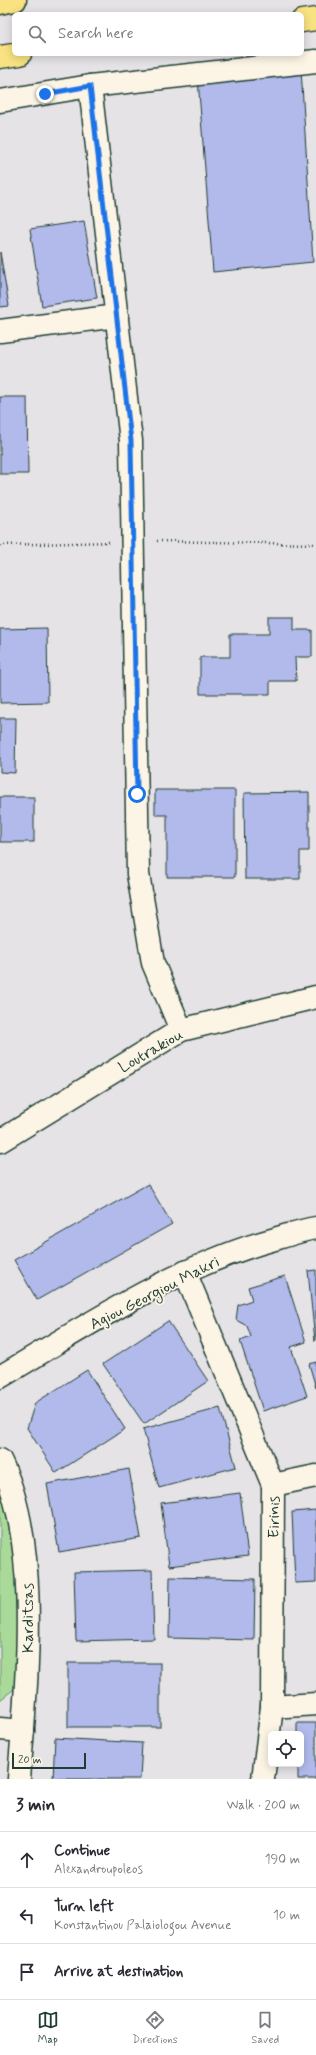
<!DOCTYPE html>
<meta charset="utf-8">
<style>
:root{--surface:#fff;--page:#f7f7f7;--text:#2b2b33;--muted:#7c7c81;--line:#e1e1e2;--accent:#1f3d34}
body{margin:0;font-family:Mynerve,sans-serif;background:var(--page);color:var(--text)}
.controls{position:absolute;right:12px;bottom:12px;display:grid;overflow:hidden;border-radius:6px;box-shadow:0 2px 10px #0003}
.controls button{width:36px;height:36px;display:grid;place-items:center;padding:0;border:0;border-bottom:1px solid var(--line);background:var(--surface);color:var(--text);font:20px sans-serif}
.scale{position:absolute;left:12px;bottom:10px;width:74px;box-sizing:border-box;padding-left:4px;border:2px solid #1f3d34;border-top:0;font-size:11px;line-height:14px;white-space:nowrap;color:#1f3d34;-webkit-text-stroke:3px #fcf5e5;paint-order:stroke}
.stop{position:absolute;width:12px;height:12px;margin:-9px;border:3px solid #1a73e8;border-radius:50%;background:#fff}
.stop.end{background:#1a73e8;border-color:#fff;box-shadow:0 1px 4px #0008}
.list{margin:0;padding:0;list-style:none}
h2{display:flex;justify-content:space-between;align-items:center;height:52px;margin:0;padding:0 16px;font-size:17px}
h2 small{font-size:13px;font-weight:400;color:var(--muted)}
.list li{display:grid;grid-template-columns:26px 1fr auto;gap:12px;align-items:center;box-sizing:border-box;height:56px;padding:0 16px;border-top:1px solid var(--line)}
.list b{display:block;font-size:15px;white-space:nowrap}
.list p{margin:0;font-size:13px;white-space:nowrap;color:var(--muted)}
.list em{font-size:13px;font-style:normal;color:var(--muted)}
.icon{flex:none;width:22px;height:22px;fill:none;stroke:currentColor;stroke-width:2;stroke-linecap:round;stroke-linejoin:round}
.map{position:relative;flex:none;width:316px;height:1779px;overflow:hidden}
.search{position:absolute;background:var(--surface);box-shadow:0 2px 10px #0003;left:12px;right:12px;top:12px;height:44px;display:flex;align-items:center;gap:10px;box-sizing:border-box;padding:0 14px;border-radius:6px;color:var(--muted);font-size:15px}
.sheet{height:220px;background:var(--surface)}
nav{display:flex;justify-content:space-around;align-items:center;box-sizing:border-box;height:56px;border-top:1px solid var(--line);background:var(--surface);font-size:11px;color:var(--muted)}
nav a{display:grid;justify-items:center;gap:2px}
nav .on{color:var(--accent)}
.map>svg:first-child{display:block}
.green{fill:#aada9a;stroke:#648c67}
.building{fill:#b1baeb;stroke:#1f3d34}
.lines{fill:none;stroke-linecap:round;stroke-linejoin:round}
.minor-casing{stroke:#1f3d34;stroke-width:25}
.major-casing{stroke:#1f3d34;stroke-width:25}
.path{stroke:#1f3d34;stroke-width:2.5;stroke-dasharray:1 3;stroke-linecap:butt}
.minor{stroke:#fcf5e5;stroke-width:22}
.major{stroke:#f8e281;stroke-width:22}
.route{stroke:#1a73e8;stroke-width:5}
.labels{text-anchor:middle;stroke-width:3.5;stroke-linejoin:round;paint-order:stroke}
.street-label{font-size:16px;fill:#1f3d34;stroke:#fcf5e5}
</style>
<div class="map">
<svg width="316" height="1779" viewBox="0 0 316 1779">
<rect width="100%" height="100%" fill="#e6e3e7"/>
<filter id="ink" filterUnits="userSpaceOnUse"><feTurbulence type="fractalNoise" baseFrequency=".025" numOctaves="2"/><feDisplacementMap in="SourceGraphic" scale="8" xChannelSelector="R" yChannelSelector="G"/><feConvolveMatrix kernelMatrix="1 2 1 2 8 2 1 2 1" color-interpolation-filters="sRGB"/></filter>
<g filter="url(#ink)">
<!-- green -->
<path class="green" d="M0,1483L3,1487L17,1574L18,1686L0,1700Z"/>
<!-- building -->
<g class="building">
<path d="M301,69L313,262L213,272L198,79Z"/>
<path d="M84,221L97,298L42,306L30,229Z"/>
<path d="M0,252L9,306L0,307Z"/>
<path d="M0,397H27L28,474H0Z"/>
<path d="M269,617H294V630H312V657H295L296,681H270V694H200V657H230V634H269Z"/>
<path d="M47,628L48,702L0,703V629Z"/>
<path d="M0,718H16L15,773L0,772Z"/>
<path d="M155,790H235V877H167V815H155Z"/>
<path d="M309,792V851H300V879H245L244,793Z"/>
<rect x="0" y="797" width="34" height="45"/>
<path d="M148,1184L172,1224L37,1300L14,1260Z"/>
<path d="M316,1270V1340L315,1341L308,1271Z"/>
<path d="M285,1276L306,1342L291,1347L307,1396L263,1411L240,1341L251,1337L247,1326L236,1320L238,1305L252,1300L248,1287Z"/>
<path d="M168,1321L208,1381L144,1424L103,1364Z"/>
<path d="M316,1362V1388L309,1364Z"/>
<path d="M87,1370L125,1429L56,1473L27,1428L35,1403Z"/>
<path d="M220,1408L236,1467L159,1488L143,1429Z"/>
<path d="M129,1469L141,1538L59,1552L47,1484Z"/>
<path d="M240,1493L248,1556L169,1566L161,1503Z"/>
<path d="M316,1510V1582L295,1583L292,1512Z"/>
<path d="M152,1570L154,1639L76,1641L74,1572Z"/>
<path d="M170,1577L255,1579L254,1640L169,1638Z"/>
<rect x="68" y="1663" width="92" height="64"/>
<path d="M297,1723H316V1779H298V1764H301V1734H297Z"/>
<path d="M55,1738L142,1743L140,1779H53Z"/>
</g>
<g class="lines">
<!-- minor casing -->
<g class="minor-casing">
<g id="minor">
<path d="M90,86L131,441L138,874L153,963L181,1030"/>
<path d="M0,101L90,86L316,61"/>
<path d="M0,331L117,316"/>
<path d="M0,1141L181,1030L316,997"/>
<path d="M185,1272L273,1485L272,1707L263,1779"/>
<path d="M0,1377C88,1325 176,1266 275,1239C288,1235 302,1230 316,1228"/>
<path d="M0,1460C42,1544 26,1686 19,1779"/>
<path d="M273,1485L316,1476"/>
<path d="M272,1707L316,1704"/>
<path d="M0,1729L23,1731"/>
</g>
</g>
<!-- major casing -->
<g class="major-casing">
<g id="major">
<path d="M0,3L15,0"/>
<path d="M302,21L316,19"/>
<path d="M0,57L20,54"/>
</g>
</g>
<!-- path -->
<g class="path">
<path d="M157,541L316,544"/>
<path d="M0,545L110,542"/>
</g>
<!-- minor -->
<use href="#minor" class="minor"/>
<!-- major -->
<use href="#major" class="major"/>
</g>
</g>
<g class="lines" filter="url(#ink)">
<!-- route -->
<path class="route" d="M45,94L90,86L131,441L137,794"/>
</g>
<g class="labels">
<!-- street labels -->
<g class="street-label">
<text transform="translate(150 1050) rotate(-30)" y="6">Loutrakiou</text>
<text transform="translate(154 1292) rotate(-27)" y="6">Agiou Georgiou Makri</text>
<text transform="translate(273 1517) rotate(-90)" y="6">Eirinis</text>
<text transform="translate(27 1618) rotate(-90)" y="6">Karditsas</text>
</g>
</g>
</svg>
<div class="controls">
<button><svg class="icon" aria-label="locate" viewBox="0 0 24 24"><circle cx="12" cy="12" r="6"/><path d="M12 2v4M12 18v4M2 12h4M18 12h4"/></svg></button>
</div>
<div class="scale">20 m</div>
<div class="stop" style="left:137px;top:794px"></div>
<div class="stop end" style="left:45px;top:94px"></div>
<div class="search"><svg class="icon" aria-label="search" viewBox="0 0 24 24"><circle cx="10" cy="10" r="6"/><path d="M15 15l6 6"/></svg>Search here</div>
</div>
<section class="sheet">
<h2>3 min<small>Walk · 200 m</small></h2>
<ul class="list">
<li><svg class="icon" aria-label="ahead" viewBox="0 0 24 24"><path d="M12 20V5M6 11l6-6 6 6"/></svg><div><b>Continue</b><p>Alexandroupoleos</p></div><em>190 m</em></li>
<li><svg class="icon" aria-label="left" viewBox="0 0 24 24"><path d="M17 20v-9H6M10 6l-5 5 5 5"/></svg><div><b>Turn left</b><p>Konstantinou Palaiologou Avenue</p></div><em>10 m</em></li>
<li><svg class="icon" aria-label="arrive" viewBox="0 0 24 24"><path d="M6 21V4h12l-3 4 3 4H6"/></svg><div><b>Arrive at destination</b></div></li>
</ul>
</section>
<nav>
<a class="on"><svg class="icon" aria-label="map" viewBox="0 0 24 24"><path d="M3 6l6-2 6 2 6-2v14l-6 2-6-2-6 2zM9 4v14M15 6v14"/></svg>Map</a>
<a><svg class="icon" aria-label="directions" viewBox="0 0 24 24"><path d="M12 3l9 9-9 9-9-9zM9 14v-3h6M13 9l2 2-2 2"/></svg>Directions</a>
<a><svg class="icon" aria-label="saved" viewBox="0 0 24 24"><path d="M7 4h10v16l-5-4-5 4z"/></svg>Saved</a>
</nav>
